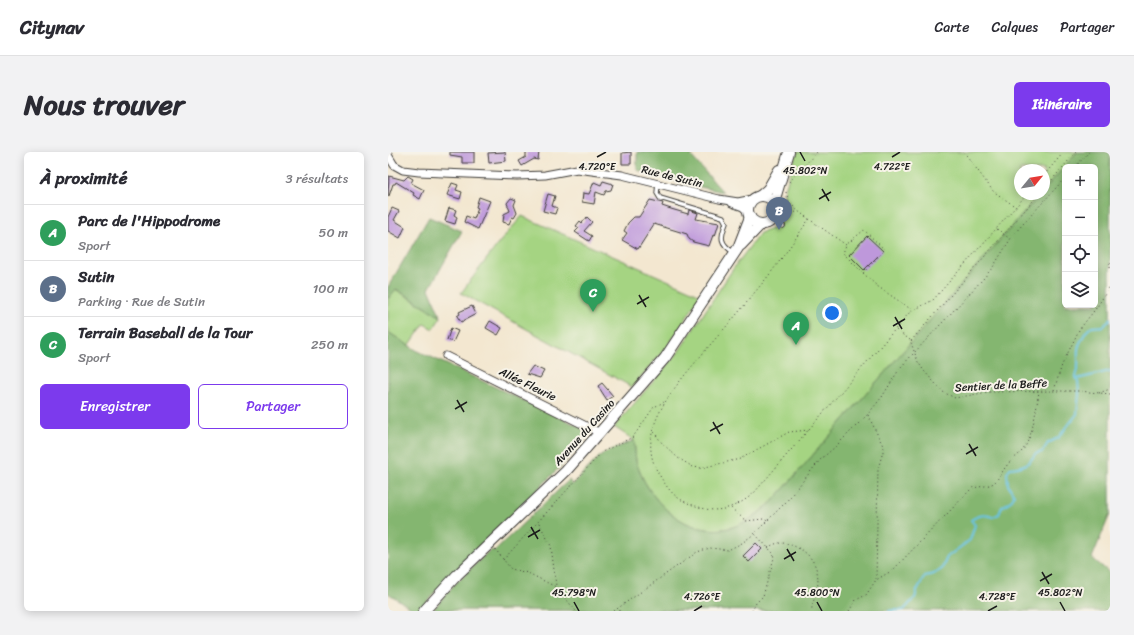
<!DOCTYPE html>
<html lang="fr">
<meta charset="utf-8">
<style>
:root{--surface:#fff;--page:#f2f2f3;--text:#2b2b33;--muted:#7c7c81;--line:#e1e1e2;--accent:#7c3aed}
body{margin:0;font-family:Sriracha,sans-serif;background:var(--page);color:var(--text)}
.controls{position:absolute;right:12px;top:12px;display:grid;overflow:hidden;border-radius:6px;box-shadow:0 2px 10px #0003}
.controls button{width:36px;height:36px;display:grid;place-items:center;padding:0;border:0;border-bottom:1px solid var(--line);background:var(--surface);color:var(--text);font:20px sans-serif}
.compass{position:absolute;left:626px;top:12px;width:36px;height:36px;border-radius:50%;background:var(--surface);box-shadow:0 2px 10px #0003;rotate:60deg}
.you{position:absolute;left:444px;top:161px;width:14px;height:14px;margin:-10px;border:3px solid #fff;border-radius:50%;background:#1a73e8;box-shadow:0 0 0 6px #1a73e833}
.badge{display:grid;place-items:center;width:26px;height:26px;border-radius:50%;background:var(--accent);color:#fff;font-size:13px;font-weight:700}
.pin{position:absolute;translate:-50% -33px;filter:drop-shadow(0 1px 2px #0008)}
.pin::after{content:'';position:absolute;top:21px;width:14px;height:12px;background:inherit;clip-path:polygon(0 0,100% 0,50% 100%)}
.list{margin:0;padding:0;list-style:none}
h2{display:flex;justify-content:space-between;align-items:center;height:52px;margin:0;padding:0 16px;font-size:17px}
h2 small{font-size:13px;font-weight:400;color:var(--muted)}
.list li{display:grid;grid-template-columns:26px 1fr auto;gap:12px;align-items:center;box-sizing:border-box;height:56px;padding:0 16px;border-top:1px solid var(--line)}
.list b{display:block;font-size:15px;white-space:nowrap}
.list p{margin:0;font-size:13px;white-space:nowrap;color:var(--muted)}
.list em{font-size:13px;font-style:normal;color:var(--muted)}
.actions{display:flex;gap:8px;padding:12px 16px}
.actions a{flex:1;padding:9px 0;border:1px solid var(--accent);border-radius:6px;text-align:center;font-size:14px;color:var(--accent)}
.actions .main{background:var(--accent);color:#fff}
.icon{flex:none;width:22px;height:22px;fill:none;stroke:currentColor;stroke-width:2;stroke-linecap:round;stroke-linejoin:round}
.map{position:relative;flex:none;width:722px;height:459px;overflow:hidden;border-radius:6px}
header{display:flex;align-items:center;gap:24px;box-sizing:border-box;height:56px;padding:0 20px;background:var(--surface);border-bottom:1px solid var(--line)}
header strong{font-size:19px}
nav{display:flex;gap:22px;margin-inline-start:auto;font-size:14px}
.intro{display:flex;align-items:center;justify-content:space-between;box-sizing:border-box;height:96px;padding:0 24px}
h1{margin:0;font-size:28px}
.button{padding:10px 18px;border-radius:6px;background:var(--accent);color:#fff;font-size:14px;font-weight:700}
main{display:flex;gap:24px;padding:0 24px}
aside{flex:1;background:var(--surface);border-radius:6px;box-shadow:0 2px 10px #0003}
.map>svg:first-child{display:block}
.green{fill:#a5d482;stroke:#60784f}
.forest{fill:#84b670;stroke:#506946;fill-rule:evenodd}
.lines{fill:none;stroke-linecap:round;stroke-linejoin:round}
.stream{stroke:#68c4e6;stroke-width:2}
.building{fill:#be98db}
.lane-casing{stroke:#3c3a37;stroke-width:5.5}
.street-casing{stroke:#3c3a37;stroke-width:9}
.secondary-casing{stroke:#3c3a37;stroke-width:12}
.path{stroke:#3c3a37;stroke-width:1;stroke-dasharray:1 3;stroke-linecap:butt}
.lane{stroke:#fff;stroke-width:3.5}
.street{stroke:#fff;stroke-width:7}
.secondary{stroke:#fff;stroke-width:10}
.ticks{fill:none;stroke:#1c1c1c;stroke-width:1.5}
.labels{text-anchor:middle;stroke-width:4;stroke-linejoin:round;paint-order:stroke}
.street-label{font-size:11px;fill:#1c1c1c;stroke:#f7f3e8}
.ticks-label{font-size:10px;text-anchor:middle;fill:#1c1c1c;stroke:#f7f3e8;stroke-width:4;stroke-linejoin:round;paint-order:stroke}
</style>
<header>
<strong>Citynav</strong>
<nav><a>Carte</a><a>Calques</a><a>Partager</a></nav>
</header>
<div class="intro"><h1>Nous trouver</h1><a class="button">Itinéraire</a></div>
<main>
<aside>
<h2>À proximité<small>3 résultats</small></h2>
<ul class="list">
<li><span class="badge" style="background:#2e9e5b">A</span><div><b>Parc de l'Hippodrome</b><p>Sport</p></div><em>50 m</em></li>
<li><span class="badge" style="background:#5c6f8a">B</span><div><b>Sutin</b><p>Parking · Rue de Sutin</p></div><em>100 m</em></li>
<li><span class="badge" style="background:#2e9e5b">C</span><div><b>Terrain Baseball de la Tour</b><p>Sport</p></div><em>250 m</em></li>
</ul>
<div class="actions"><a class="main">Enregistrer</a><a>Partager</a></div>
</aside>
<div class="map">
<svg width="722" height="459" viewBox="0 0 722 459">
<rect width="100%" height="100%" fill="#f7f3e8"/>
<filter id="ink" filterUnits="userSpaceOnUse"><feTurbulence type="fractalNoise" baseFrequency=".025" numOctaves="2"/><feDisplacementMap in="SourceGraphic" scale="8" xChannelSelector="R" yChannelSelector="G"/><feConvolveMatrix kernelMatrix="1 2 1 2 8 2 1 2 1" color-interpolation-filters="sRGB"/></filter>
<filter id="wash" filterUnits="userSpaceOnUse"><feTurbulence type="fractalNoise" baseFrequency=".012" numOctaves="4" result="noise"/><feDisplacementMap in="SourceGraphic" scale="16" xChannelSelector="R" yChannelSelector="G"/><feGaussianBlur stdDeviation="0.9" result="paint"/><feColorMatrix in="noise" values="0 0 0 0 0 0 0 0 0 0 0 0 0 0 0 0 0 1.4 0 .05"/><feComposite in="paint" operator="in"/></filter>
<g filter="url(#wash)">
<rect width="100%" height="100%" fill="#f3e7d0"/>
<!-- green -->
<g class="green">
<path d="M409,0H689L656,38V18H632V42H652L384,350C372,360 360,370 345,375C300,388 260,350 248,309C247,303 247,295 246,288L226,275L289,202L345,117L372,81L389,75L395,66L396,40Z"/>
<path d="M134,64L313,143L280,194L244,235L73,141L110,92Z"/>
<path d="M7,137L53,165L45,177L36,172L21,194L0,180V147Z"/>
</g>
<!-- forest -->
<g class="forest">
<path d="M249,0H308L303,4L335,40L299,32L249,18Z"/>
<path d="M689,0H722V362L704,406L722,421V459L45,458L64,435L102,398L106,399L181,328L184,333L214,302L246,288C247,295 247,303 248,309C260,350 300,388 345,375C360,370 372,360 384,350L652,42H656V38ZM677,15H707V153H677Z"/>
<path d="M41,65L74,79L41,137L53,165L8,137L0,147V135Z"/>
<path d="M0,180L28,198L203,280C150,344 84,396 30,459H27L0,441Z"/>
</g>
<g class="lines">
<!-- stream -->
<g class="stream">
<path d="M689,227L722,219"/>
<path d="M501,459C506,457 510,459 515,458C518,457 523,449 527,446L529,438L537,424L546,422L554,417L559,405L582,388L587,373L583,368C591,363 596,362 605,365L611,362L614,355L624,348L626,343L620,333L619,320L622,316C634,315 641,313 647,302L654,300L660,291L670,286L689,262L691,242L690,229L688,225C694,209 685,201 694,187C697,182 697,178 704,175C708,174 712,175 716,174L722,167"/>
</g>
</g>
<g id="blocks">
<!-- building -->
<g class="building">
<path d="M62,0H86V11H74V5L62,3Z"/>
<path d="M117,0L118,9L101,11L100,1Z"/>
<path d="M138,0H151L150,8L146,7L134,14L131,9L138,5Z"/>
<path d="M243,0V12H234V1Z"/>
<path d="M1,24L16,28L20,24L25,27L23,31L36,38L32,47L25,43L26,41L8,30L7,32H5L1,44H0Z"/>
<path d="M215,29L225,32L223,38L218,39L216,43L208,40L206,52L194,50L195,41L201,42L206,30L213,33Z"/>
<path d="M64,31L70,33L68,38L74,40L72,47L59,43Z"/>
<path d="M160,42L167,44L164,54L169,56L167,62L155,59Z"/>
<path d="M91,45L102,49L90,77L76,70L78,64L86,67L90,56L88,55Z"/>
<path d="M123,46L128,48L126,53L129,61L126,66L124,65L121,72L115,70L116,62L122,59L119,51Z"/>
<path d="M262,48L275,51L274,54L283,57L300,62L301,58L310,61L308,67L331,71L327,84L325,83L321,94L305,90L301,87L299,82L266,72L250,97L234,88L239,81L236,79L240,71L246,65H251Z"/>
<path d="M4,56L11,59L6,68L17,75L12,86L0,79V65Z"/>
<path d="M61,56L68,58L66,63L69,65L67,72L57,69Z"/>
<path d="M199,65L204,70L196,79L204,84L201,89L187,80L191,76L188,74L192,69L194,71Z"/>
<path d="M479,84L495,99L476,118L461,103Z"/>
<path d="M84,154L88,162L73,170L69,164L72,162L71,160Z"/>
<path d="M102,169L114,176L110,183L98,176Z"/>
<path d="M63,176L70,179L65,190L59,188Z"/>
<path d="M145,214L156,219L152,226L139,222Z"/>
<path d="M214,231L225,244L219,248L210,234Z"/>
<path d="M368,391L374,397L361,410L355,404Z"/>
</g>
</g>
</g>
<g filter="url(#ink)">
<use href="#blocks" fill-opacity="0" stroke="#3c3a37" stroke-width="1"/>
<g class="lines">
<!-- lane casing -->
<g class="lane-casing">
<g id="lane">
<path d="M270,32L269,41L272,46L335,65L338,71C332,86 332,91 345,100"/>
<path d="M386,66L395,74"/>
</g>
</g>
<!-- street casing -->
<g class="street-casing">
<g id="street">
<path d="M0,3L6,13L15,18L31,20L129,24L157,23L189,17L234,23L331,47L350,50L365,47"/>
<path d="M344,51L355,55L360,60"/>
<path d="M58,204L212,281"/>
</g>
</g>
<!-- secondary casing -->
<g class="secondary-casing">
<g id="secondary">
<circle cx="374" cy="58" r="14"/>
<path d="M372,44L380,37L391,18"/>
<path d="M386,50L401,0"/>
<path d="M353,93L373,72"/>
<path d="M36,459L69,423L178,319L277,206L350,96L362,65"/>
</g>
</g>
<!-- path -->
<g class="path">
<path d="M576,0L605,39L628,55"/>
<path d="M687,15L701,0"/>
<path d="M656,23L676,0"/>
<path d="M401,30L429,0"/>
<path d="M656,37L688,0"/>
<path d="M398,40C401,54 410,59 421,67C404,92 387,117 367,140C351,161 333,180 316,200C289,233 243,279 272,324C284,344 291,349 314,356C333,362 352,353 366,341L522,160L545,148L639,42"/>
<path d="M404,63L409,59"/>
<path d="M421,67L458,93L476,78L497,98L475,121L455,101L458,93"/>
<path d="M609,77L622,87"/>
<path d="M722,111V118"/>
<path d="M475,121L489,134L524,158"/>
<path d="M508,178L522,188L530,210L536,219L555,240L567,246L600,240L666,239H691L722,242"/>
<path d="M523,189L651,42"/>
<path d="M666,238L674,213L691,178L709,155L722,134"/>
<path d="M711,241L722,237"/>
<path d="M480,263L496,296L490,317L488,427"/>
<path d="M266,280L274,291L290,306L305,315L313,316L352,307L401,280L421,278"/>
<path d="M343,356L358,369L375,367L380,369"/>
<path d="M151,371L163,394L168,434"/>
<path d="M380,396C387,390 396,390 403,393C424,400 433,417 429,438C428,445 423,452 424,459"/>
<path d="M107,397L123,417L140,421L168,435L188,459"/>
<path d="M115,408L214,300L245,285L266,255L276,250"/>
<path d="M226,459L309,400L322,396L340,398L354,391L366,382L397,351L432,308L447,295L480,262L494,245L512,216L595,127L605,115L625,83L677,26"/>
<path d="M232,459V456"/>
<path d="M364,459L368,451L375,444L386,406L385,401L367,382"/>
<path d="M461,459L468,448L478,443L488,428L505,418L584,336C613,332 604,332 620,312C624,307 630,304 634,299C645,286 648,257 651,240"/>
</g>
<!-- lane -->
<use href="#lane" class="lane"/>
<!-- street -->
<use href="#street" class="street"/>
<!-- secondary -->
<use href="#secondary" class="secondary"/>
</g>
</g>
<!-- ticks -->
<path class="ticks" d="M412,0L417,9M209,5L218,0M504,5L512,0M434,37L441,49M431,47L443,40M251,143L258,155M249,152L261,145M507,165L514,177M505,174L517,167M69,248L76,260M67,257L79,250M325,270L332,282M322,279L335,272M581,292L588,304M578,302L590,295M143,375L150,387M140,385L152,378M399,397L406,409M396,407L408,400M654,420L661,432M652,429L664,422M186,450L191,459M429,450L434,459M672,450L677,459M306,459L314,454M600,459L609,454"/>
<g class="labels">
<!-- street labels -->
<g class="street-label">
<text transform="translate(284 24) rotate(14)" y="4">Rue de Sutin</text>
<text transform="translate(140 232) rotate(26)" y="4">Allée Fleurie</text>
<text transform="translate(613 233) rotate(-3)" y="4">Sentier de la Beffe</text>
<text transform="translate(196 280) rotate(-48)" y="4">Avenue du Casino</text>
</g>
</g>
<g class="ticks-label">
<text x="209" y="18">4.720°E</text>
<text x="504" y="18">4.722°E</text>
<text x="417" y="22">45.802°N</text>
<text x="186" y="444">45.798°N</text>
<text x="429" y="444">45.800°N</text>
<text x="672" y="444">45.802°N</text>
<text x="314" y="448">4.726°E</text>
<text x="609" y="448">4.728°E</text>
</g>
</svg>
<div class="controls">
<button>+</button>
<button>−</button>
<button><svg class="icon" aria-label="locate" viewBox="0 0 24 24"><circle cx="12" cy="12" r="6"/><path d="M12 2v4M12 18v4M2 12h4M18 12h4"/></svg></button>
<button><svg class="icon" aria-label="layers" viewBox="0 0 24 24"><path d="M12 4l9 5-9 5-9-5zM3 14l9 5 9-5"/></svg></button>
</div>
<svg class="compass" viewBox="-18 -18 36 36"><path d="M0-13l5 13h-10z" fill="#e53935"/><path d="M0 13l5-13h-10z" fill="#7c7c81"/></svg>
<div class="you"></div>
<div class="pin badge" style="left:408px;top:193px;background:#2e9e5b">A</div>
<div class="pin badge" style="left:391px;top:78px;background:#5c6f8a">B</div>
<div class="pin badge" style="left:205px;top:160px;background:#2e9e5b">C</div>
</div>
</main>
